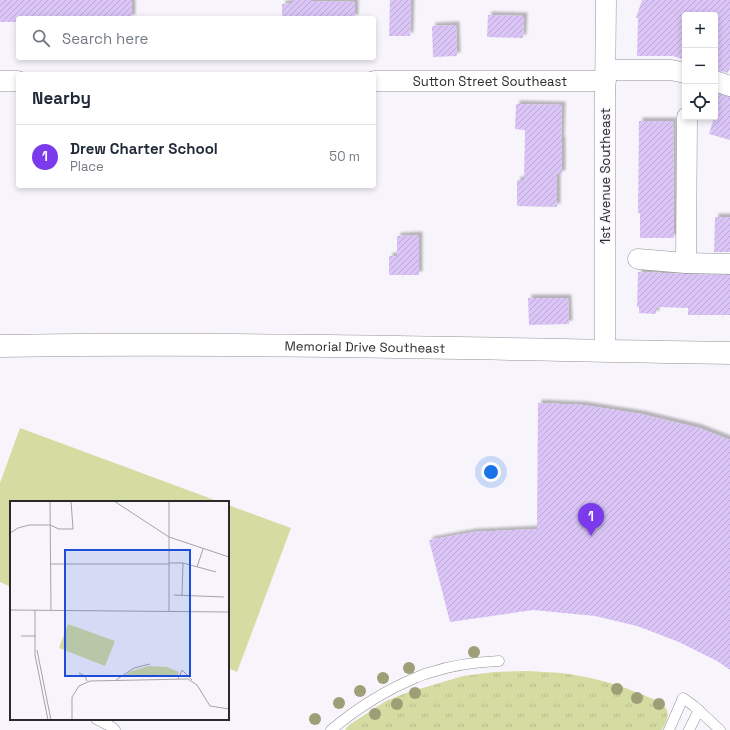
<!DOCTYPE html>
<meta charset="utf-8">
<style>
:root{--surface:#fff;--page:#f6f6f7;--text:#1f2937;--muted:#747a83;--line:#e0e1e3;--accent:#7c3aed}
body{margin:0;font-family:"Space Grotesk",sans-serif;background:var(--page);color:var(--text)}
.controls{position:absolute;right:12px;top:12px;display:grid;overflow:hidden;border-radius:4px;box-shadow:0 2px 6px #0003}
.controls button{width:36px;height:36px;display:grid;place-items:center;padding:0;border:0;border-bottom:1px solid var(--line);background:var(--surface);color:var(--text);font:20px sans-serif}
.you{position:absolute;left:491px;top:472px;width:14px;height:14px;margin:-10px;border:3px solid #fff;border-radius:50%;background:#1a73e8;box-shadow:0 0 0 6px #1a73e833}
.badge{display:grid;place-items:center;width:26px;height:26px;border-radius:50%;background:var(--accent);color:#fff;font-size:13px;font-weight:700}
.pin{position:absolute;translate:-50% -33px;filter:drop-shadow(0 1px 2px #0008)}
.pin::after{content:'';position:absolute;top:21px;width:14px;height:12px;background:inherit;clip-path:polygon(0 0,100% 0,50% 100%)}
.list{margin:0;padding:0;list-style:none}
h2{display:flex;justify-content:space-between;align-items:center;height:52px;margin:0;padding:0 16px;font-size:17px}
h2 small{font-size:13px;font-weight:400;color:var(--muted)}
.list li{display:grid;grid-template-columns:26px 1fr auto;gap:12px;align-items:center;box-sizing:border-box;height:64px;padding:0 16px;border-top:1px solid var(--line)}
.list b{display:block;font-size:15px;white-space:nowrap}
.list p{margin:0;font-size:13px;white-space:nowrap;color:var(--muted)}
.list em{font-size:13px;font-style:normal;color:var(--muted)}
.icon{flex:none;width:22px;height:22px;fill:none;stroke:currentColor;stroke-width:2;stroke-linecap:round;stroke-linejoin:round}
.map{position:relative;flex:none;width:730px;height:730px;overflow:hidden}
.search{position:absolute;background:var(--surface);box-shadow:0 2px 6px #0003;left:16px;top:16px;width:360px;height:44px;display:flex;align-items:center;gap:10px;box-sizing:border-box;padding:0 14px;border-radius:4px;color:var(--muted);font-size:15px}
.panel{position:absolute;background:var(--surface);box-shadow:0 2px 6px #0003;left:16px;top:72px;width:360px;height:116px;border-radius:4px}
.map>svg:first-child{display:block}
.grass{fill:url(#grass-tufts)}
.pitch{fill:#d5dca1}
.building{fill:url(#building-hatch);filter:url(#shadow)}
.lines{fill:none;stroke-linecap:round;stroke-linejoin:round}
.lane-casing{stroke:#949298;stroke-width:11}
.street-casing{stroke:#949298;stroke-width:21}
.primary-casing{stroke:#949298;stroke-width:23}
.lane{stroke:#fff;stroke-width:10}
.street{stroke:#fff;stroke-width:20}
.primary{stroke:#fff;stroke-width:22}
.tree{fill:#9e9f77}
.labels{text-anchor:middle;stroke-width:3;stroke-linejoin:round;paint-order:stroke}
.street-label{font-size:13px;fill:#2a292b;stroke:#f7f4fb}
.inset-road{fill:none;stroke:#a5a3a8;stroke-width:1}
.view{fill:#1d4ed8;fill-opacity:0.15;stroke:#1d4ed8;stroke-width:2}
.inset-edge{fill:none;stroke:#2a292b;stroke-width:2}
</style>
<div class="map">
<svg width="730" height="730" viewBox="0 0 730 730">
<defs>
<pattern id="grass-tufts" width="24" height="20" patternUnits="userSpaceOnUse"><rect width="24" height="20" fill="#d5dca1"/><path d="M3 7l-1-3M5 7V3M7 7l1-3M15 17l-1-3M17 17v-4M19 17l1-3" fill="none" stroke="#b7bd8b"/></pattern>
<pattern id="building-hatch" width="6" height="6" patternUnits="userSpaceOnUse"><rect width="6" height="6" fill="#dac5f6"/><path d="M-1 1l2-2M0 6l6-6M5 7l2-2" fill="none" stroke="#bba9d3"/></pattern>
<filter id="shadow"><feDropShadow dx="3.5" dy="-3.5" stdDeviation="1" flood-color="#0004"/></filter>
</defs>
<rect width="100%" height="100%" fill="#f7f4fb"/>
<!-- grass -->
<path class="grass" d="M526,671C541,672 555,672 569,674C595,678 620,685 643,695C649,697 661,702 665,707C671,714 665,724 662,730H345L349,725L386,701L406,693L463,676L494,672Z"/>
<!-- pitch -->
<g class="pitch">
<path d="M20,428L220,502H11V587L0,582V483Z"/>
<path d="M228,505L291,528L237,672L228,668Z"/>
</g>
<!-- building -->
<g class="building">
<path d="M0,0H132V18H18V22H0Z"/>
<path d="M292,0H312V1L355,2V18H282V4L292,3Z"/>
<path d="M390,0H411L410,36H389Z"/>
<path d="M642,0H730V66L728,73L715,70V15H685V60L673,56H637L638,18H636Z"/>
<path d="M488,15L524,16L523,38L487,37Z"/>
<path d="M456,25L457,56L433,57L432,26Z"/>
<path d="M715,93L730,97V140L709,134L718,105H715Z"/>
<path d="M516,104L562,105L561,140H562V174H557V207L517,206V180H524L525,130L515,129Z"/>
<path d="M639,121H673L674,238H640V213H638Z"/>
<path d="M715,217H730V252H714Z"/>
<path d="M419,235V275H389V256H397V236Z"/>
<path d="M638,272L686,274L730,275V315H688V308L658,307L656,308V314L639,313V307H637Z"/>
<path d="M528,298H568L569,324L529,325Z"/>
<path d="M538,403L583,405L641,414L699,428L730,440V670L717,661L679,642L637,626L595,616L533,610L450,622L429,540L473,532L537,529Z"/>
</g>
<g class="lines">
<!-- lane casing -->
<g class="lane-casing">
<g id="lane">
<path d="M96,719L112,727L115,730"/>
<path d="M331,730C356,709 384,691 415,678C420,676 426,673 432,672C453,665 477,662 499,661"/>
<path d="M669,730L683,698L694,706L720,730"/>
<path d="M689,730L699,710"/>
</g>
</g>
<!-- street casing -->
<g class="street-casing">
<g id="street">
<path d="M606,70H671L685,73"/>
<path d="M0,81H18"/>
<path id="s1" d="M374,81H606"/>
<path d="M715,81L730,86"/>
<path d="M638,259L686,263L730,264"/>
<path d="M686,263L687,117"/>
<path d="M605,351V100L606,0"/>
</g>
</g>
<!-- primary casing -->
<g class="primary-casing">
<g id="primary">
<path id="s2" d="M0,346C243,342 487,349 730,353"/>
</g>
</g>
<!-- lane -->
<use href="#lane" class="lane"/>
<!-- street -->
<use href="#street" class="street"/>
<!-- primary -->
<use href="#primary" class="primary"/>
</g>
<!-- trees -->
<g class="tree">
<circle cx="474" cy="652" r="6"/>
<circle cx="409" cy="668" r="6"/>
<circle cx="383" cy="678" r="6"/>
<circle cx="617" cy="689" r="6"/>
<circle cx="360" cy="691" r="6"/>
<circle cx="415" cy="693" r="6"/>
<circle cx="637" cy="698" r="6"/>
<circle cx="339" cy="703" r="6"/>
<circle cx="397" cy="704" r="6"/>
<circle cx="659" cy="704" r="6"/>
<circle cx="375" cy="714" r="6"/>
<circle cx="315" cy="719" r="6"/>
</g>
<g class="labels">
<!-- street labels -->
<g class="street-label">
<text dy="5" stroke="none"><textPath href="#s1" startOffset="116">Sutton Street Southeast</textPath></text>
<text transform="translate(605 176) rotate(-90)" y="5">1st Avenue Southeast</text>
<text dy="5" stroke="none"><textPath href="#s2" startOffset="365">Memorial Drive Southeast</textPath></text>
</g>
</g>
<!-- overview -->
<g transform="translate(10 501)">
<rect width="219" height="219" fill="#f7f4fb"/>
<path d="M139,165L157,166L169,171L167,176L114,175L121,170Z" fill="#d5dca1"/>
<path d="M58,123L105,140L95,165L49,147Z" fill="#d5dca1"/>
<path class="inset-road" d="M40,0L41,109M104,0L159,36L219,56M0,32L8,27L19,24H40L49,28H63L61,0M219,53V203M159,62H173L206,71M41,63H159M187,66L193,48M164,94L214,96M172,95L173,62M0,109L219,111M25,109V154L38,219M159,110V0M11,135H26M27,149L41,219M69,172L75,175L77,180M168,178L172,169L182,179M106,179L124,167L140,163M62,219V196L69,185L80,180L178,178L187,184L200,205L219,208"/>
<path class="view" d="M55,49H180V175H55Z"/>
<rect width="219" height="219" class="inset-edge"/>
</g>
</svg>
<div class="controls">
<button>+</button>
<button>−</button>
<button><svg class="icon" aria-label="locate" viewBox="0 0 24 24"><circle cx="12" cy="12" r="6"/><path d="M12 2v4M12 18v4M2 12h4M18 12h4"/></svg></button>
</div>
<div class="you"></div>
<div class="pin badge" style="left:591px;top:536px">1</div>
<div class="search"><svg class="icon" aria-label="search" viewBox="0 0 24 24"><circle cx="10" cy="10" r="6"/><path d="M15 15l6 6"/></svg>Search here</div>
<section class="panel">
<h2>Nearby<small></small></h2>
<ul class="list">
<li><span class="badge">1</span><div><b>Drew Charter School</b><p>Place</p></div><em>50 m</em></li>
</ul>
</section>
</div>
